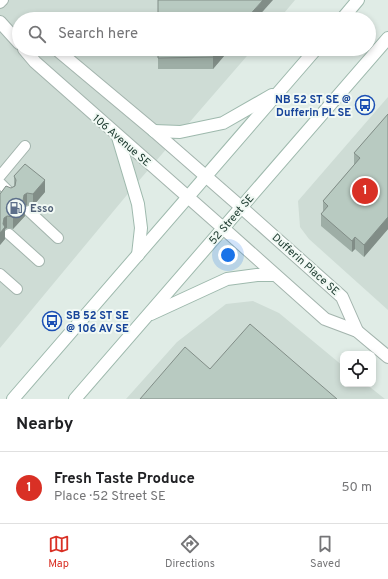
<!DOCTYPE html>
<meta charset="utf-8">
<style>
:root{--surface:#fff;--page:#f2f2f2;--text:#202124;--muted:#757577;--line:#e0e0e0;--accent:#d93025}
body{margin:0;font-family:Overpass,sans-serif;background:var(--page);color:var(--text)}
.controls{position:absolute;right:12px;bottom:12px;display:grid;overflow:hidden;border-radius:8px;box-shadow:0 2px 6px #0003}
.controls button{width:36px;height:36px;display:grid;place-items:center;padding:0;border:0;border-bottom:1px solid var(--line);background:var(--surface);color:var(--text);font:20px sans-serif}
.you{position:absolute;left:228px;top:255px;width:14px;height:14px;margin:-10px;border:3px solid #fff;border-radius:50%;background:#1a73e8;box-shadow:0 0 0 6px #1a73e833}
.badge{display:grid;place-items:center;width:26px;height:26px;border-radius:50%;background:var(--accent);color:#fff;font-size:13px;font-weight:700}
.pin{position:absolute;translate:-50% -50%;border:2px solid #fff;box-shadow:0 1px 4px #0006}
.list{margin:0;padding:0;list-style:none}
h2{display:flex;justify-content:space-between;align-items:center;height:52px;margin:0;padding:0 16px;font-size:17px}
h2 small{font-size:13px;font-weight:400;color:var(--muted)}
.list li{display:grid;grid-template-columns:26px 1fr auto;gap:12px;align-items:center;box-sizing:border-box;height:72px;padding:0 16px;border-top:1px solid var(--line)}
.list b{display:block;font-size:15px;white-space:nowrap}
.list p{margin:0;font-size:13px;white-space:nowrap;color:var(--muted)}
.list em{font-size:13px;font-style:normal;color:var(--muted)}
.icon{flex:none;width:22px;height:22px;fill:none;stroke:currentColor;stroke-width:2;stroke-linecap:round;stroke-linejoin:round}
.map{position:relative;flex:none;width:388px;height:399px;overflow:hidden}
.search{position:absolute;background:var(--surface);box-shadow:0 2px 6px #0003;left:12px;right:12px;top:12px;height:44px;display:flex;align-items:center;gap:10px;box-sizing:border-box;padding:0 14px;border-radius:22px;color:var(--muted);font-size:15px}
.sheet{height:124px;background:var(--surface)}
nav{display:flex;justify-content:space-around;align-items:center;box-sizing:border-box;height:56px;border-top:1px solid var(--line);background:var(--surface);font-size:11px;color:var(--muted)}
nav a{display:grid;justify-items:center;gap:2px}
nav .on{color:var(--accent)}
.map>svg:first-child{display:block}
.built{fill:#cedcd5}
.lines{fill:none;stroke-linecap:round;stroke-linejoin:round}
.service-casing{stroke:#a3b4ad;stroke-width:12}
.minor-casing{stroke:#a3b4ad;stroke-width:14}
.tertiary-casing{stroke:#a3b4ad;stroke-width:14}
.secondary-casing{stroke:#9eb9ad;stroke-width:14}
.service{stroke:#fff;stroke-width:10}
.minor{stroke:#fff;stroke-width:12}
.tertiary{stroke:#fff;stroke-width:12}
.secondary{stroke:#fff;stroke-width:12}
.wall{fill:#9eaea6}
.shaded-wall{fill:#818d87}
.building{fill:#b8cac1;stroke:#818d87}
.labels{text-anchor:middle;stroke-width:4;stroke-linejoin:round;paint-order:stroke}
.transit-label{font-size:11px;font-weight:bold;fill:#164399;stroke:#f1f9f4;text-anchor:end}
.street-label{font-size:11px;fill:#203e33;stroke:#f1f9f4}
.service-label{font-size:11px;font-weight:bold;fill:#4e5e75;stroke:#f1f9f4;text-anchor:start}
</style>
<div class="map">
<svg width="388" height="399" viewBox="0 0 388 399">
<rect width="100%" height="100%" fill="#e0ece6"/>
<!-- built -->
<g class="built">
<path d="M0,0H295L279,19H19V49H253L136,184L0,348Z"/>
<path d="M388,97V310L309,239L300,227L298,201Z"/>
<path d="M253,301L279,313L343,366V384H366L385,399H126L177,342L226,304Z"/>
</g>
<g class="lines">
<!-- service casing -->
<g class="service-casing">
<g id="service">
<path d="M0,3L3,0"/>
<path d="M0,176L25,146"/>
<path d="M0,183L10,193"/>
<path d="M29,211L58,238"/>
<path d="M9,234L39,261"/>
<path d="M0,274L17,289"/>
</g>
</g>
<!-- minor casing -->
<g class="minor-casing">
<g id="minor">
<path d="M241,207L342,297L357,331"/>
<path d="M223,228L325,319L357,331L388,357"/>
</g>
</g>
<!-- tertiary casing -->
<g class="tertiary-casing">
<g id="tertiary">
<path d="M0,22L19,43"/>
<path d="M24,49L35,62L223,228"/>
<path d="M56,49L154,131L241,207"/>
</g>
</g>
<!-- secondary casing -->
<g class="secondary-casing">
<g id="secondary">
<path d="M342,19L358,0"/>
<path d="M154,131L180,132L223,123L272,95"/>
<path d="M118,137L138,204L141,228L138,255"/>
<path d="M151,314L227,279L257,275H275"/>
<path d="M13,399L316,49"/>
<path d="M75,399L388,38"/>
</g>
</g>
<!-- service -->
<use href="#service" class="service"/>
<!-- minor -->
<use href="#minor" class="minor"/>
<!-- tertiary -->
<use href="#tertiary" class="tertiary"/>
<!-- secondary -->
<use href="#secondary" class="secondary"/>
</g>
<!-- wall -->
<g class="wall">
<path d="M158,49H230L213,69H158Z"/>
<path d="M388,114V229L364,257L355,249L352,252L321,226V214L323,212V201L354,165V153Z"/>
<path d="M14,176L45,192L33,206L27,205L25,207V216L13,229L7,228L5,229V239L0,245L11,188L14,186Z"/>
</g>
<!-- shaded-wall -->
<g class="shaded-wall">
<path d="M263,0H273L256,19H246Z"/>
<path d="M220,49H230L213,69V57Z"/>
<path d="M45,180V192L33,206V194Z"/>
<path d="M27,193V205L25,207V216L13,229V217L23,201L24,195Z"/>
<path d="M7,216V228L5,229V239L0,245V233L4,218Z"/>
<path d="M388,217V229L364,257V245Z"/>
<path d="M355,237V249L352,252V241Z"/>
</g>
<!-- building -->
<g class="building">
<path d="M158,0H263L246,19H158Z"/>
<path d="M158,49H220L213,57L158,58Z"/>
<path d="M388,114V217L364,245L355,237L352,241L321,214L328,206L323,201L360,158L354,153Z"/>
<path d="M25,164L45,180L33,194L27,193L24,195L23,201L25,204L13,217L7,216L4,218L3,224L5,227L0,233V194L6,186L11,188L15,186L16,180L14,176Z"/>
<path d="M250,324L337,399H140L185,347L210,369Z"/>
</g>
<!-- icons -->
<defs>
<g id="bus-ring" transform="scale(1)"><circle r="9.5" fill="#f1f9f4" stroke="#1a4fb4" stroke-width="1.5"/><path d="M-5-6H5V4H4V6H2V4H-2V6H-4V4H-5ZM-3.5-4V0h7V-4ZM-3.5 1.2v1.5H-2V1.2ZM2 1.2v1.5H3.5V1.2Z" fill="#1a4fb4"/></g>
<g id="fuel-ring" transform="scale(1)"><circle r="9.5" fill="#f1f9f4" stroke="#5c6f8a" stroke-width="1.5"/><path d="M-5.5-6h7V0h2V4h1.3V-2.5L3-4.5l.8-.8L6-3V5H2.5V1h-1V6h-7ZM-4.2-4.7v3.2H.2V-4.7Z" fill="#5c6f8a"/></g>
</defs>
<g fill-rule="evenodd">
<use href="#bus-ring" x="365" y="105"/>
<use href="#fuel-ring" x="16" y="208"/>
<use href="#bus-ring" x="52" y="321"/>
</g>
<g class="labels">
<!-- transit labels -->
<g class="transit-label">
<text x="351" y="103">NB 52 ST SE @<tspan x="351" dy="13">Dufferin PL SE</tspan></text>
<text x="66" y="319" text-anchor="start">SB 52 ST SE<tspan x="66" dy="13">@ 106 AV SE</tspan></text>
</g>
<!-- street labels -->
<g class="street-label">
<text transform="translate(122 140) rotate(41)" y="4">106 Avenue SE</text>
<text transform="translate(231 219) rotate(-49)" y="4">52 Street SE</text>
<text transform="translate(306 264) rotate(42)" y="4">Dufferin Place SE</text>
</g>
<!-- service labels -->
<g class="service-label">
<text x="30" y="212">Esso</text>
</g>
</g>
</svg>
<div class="controls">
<button><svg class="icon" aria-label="locate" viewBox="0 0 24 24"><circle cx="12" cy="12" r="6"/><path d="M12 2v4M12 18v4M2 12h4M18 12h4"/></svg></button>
</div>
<div class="you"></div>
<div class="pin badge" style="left:365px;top:191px">1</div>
<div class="search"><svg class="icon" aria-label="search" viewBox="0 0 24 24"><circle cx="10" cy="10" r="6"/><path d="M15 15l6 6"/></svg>Search here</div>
</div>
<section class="sheet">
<h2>Nearby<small></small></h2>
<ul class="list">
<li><span class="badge">1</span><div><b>Fresh Taste Produce</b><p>Place · 52 Street SE</p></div><em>50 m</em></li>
</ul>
</section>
<nav>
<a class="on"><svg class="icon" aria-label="map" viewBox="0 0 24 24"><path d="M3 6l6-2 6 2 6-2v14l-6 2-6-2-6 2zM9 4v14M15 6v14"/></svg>Map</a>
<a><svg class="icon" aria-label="directions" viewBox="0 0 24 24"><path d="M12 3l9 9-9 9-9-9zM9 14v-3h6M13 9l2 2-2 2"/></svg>Directions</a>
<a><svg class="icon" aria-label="saved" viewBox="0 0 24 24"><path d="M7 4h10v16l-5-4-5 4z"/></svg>Saved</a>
</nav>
